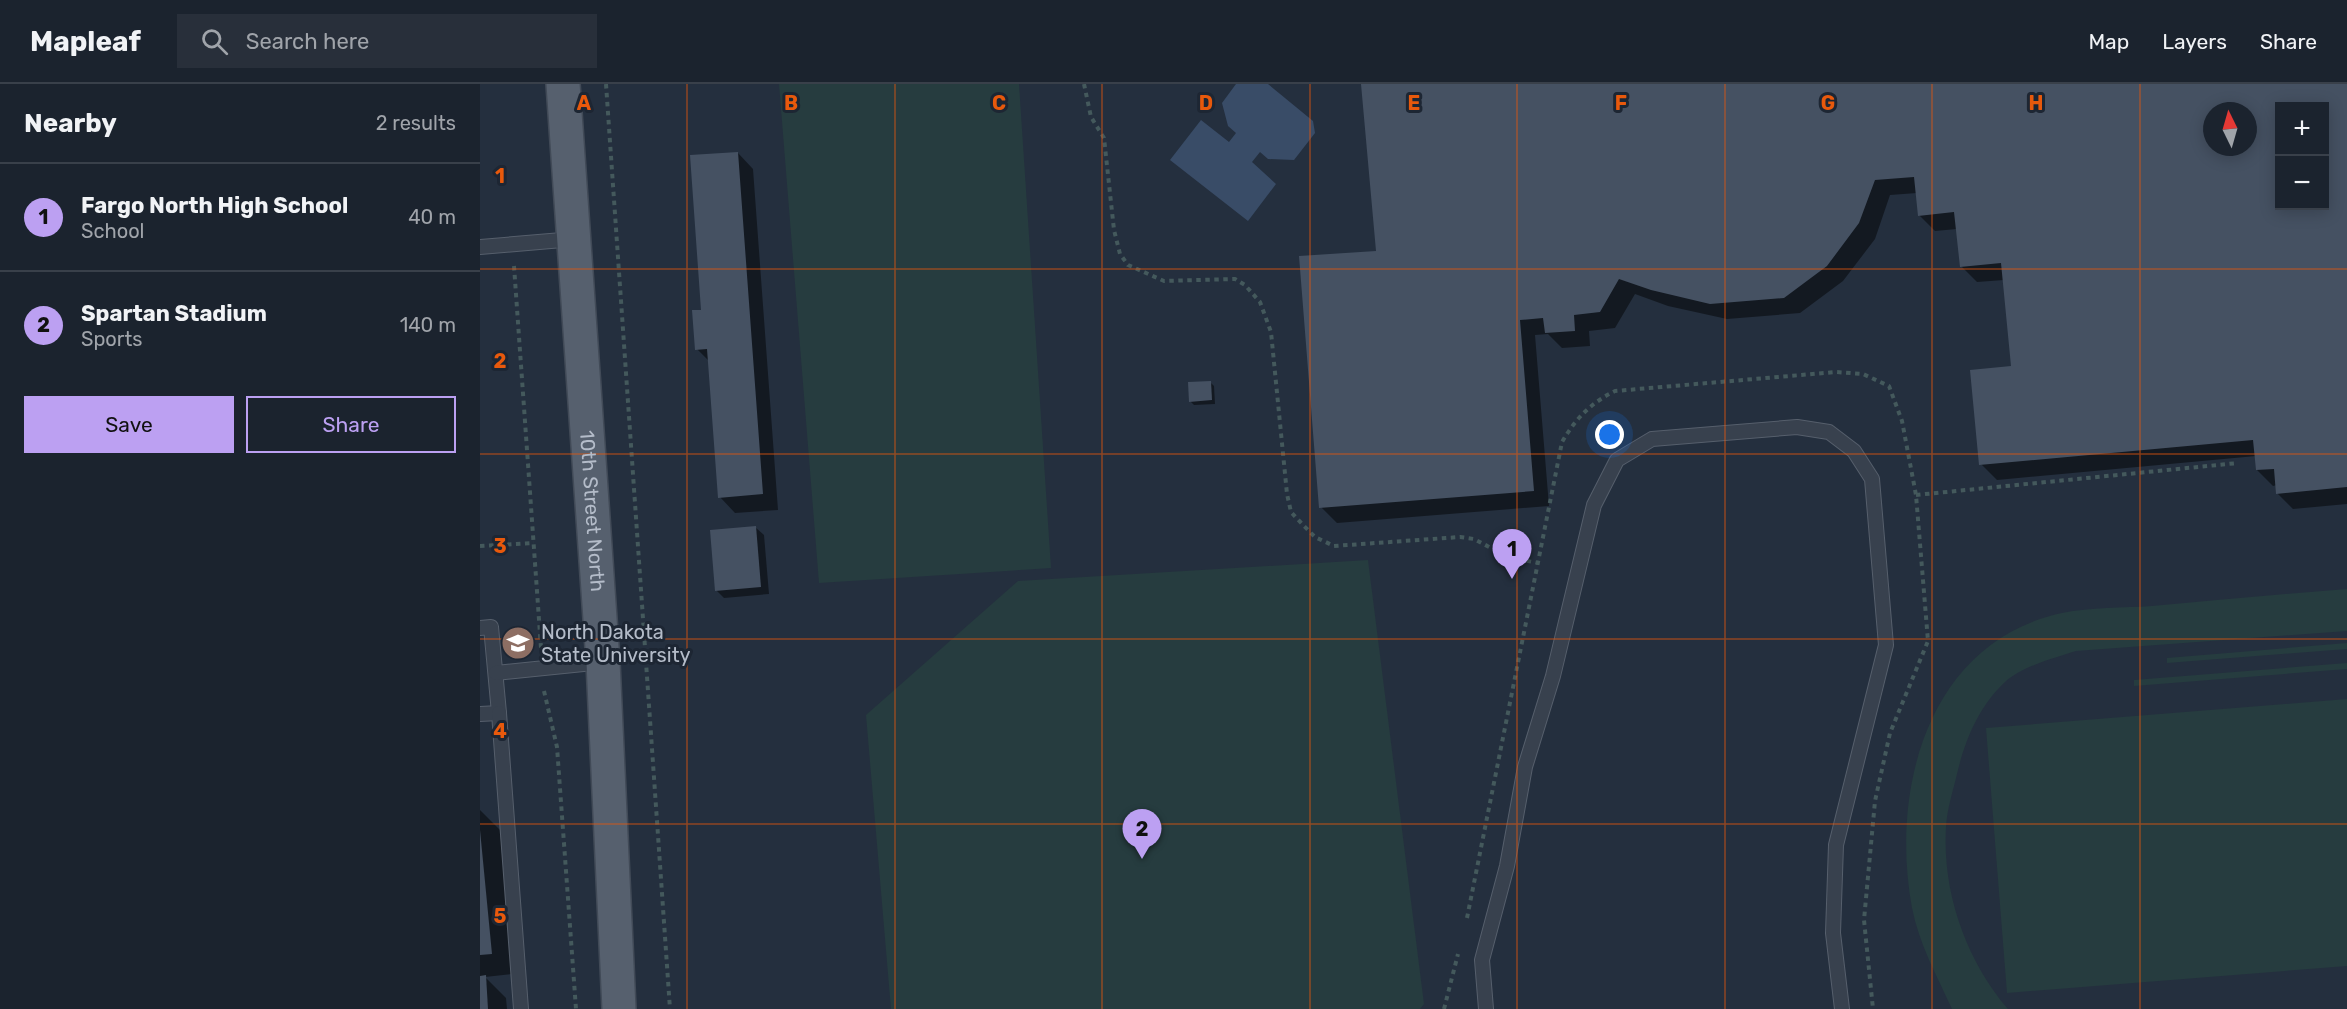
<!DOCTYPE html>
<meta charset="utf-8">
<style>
:root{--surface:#1b232e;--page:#282f3a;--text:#f1f3f6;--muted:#a0a4aa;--line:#39404a;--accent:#bca0f2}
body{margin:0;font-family:Rubik,sans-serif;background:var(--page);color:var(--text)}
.controls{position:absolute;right:18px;top:18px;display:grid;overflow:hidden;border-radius:0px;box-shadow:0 3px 15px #0003}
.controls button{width:54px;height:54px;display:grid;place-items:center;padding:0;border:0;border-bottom:2px solid var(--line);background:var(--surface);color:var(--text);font:30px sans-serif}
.compass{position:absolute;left:1723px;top:18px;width:54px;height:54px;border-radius:50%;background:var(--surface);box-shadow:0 3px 15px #0003;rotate:355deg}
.you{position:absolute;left:1130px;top:351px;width:21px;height:21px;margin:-15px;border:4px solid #fff;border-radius:50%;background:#1a73e8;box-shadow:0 0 0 9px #1a73e833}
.badge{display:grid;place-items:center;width:39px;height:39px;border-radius:50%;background:var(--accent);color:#111;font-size:20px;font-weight:700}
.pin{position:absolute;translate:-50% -50px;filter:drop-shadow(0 2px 3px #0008)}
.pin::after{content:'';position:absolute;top:32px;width:21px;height:18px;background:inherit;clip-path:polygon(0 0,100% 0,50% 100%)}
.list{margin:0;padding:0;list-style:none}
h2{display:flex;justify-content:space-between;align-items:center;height:78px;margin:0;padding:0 24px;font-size:26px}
h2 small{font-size:20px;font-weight:400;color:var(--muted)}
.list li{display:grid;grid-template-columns:39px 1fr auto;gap:18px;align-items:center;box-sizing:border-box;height:108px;padding:0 24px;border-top:2px solid var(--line)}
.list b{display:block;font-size:22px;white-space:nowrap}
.list p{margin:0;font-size:20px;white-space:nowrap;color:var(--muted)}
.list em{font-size:20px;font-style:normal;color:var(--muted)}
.actions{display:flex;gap:12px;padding:18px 24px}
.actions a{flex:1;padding:14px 0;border:2px solid var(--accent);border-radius:0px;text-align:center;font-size:21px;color:var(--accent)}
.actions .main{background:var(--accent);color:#111}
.icon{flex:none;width:33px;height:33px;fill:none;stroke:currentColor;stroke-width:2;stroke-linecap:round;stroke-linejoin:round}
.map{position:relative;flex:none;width:1867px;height:925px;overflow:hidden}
header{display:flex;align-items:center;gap:36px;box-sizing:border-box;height:84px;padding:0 30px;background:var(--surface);border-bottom:2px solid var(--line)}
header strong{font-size:28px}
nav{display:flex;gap:33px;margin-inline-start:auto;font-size:21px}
.search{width:420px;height:54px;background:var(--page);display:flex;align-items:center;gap:15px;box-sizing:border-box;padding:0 21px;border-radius:0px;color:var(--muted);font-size:22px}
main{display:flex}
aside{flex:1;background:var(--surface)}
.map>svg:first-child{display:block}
.green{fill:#263c3f}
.water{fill:#394c67}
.shadow{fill:#0007;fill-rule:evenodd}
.building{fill:#455162;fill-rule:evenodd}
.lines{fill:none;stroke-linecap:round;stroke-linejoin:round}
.service-casing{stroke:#565f6c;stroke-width:16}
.primary-casing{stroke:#414a57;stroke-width:36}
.path{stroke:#44595c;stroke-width:4;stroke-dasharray:4.5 4.5;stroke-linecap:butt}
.service{stroke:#38414e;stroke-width:14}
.primary{stroke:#56606e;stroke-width:33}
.grid{fill:none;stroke:#e8590c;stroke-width:1.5;stroke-opacity:0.55}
.labels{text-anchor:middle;stroke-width:6;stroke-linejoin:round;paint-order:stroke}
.street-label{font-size:20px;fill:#b4bcc9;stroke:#1d2633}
.poi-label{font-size:20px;fill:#b4bcc9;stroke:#1d2633;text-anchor:start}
.grid-label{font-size:20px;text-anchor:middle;font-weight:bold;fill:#e8590c;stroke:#1d2633;stroke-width:6;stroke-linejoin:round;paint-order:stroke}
</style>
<header>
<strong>Mapleaf</strong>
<div class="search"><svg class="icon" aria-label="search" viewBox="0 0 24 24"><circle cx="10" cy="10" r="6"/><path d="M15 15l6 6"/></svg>Search here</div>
<nav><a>Map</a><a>Layers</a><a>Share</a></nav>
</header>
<main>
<aside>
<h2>Nearby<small>2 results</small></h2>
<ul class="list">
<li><span class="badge">1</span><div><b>Fargo North High School</b><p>School</p></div><em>40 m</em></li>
<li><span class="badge">2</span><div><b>Spartan Stadium</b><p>Sports</p></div><em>140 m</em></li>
</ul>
<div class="actions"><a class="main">Save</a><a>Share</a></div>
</aside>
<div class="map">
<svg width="1867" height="925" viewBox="0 0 1867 925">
<rect width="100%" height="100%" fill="#242f3e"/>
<!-- green -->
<g class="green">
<path d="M299,0H539L571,484L339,499Z"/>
<path d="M888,476L944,920L940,925H411L386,631L538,497Z"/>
<path d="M1867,505V547L1596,567C1574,574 1543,582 1525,598C1499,622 1485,656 1477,690C1473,707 1467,725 1466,743C1462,808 1486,876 1528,925H1472C1457,892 1439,860 1432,824C1410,705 1448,558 1582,529C1611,523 1643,524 1672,522C1737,516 1802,510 1867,505Z"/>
<path d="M1867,559V565L1687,579V574Z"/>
<path d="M1867,579V585L1654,602V596Z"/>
<path d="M1867,615V882L1527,909L1506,644Z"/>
</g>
<!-- water -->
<path class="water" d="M756,0H788L833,37L835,49L814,76L788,75L780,68L772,78L796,100L768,137L690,76L721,36L749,58L756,49L748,42L742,19Z"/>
<!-- shadow -->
<g class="shadow">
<path d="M883,0H1867V420L1813,425L1797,409V401L1793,402L1777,386L1776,372L1517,396L1501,380L1532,283L1524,196L1497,198L1481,182L1477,145L1455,147L1439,131L1437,109L1410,111L1395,155L1363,197L1320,229L1247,235L1188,222L1155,210L1135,244L1109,247L1110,262L1082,264L1068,250L1055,251L1069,422L857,439L841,423L897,169ZM1800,22H1844V122H1800ZM1732,27H1768V63H1732Z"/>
<path d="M258,69L273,85L298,426L255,429L240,413L230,278L217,265Z"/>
<path d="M730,298L734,302L735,320L714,321L710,317Z"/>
<path d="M275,443L284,451L289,510L244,514L236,506Z"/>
<path d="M0,726L20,746L32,890L5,893L26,914L27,925H0Z"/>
</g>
<!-- building -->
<g class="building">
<path d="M881,0H1867V403L1796,410L1794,385L1776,386L1773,356L1499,381L1490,286L1531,282L1521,179L1480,183L1474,128L1438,132L1434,93L1395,96L1379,139L1347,182L1304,214L1230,220L1171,206L1139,195L1120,228L1094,231L1095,247L1065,249L1063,234L1040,236L1054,407L839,424L819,172L896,167ZM1800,22H1844V122H1800ZM1732,27H1768V63H1732Z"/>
<path d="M258,68L283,410L238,414L227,265L215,266L212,226H221L210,71Z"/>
<path d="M731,297L732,316L709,318L708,298Z"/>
<path d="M276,442L281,503L235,507L230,446Z"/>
<path d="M0,746L12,870L0,871Z"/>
<path d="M6,891L8,925H0V892Z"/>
</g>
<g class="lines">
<!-- service casing -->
<g class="service-casing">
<g id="service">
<path d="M0,163L94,155"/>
<path d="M0,544L11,543L19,629L0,630"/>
<path d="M16,589L123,578"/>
<path d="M19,629L41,925"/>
<path d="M1006,925L1002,876L1027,782L1045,683L1073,592L1114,421L1137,376L1172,355L1317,343L1349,348L1374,367L1392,395L1406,561L1356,761L1353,849L1362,925"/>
</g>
</g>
<!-- primary casing -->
<g class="primary-casing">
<g id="primary">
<path id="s1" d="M83,0L123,578L139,925"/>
</g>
</g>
<!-- path -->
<g class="path">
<path d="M126,0L190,925"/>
<path d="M604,0L611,33L624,54L634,146L640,170L648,181L684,197L755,195L765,201L780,218L791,248L807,410L811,428L823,441L835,453L854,462L980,453L994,455L1030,474L1059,479"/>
<path d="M34,182L61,564"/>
<path d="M1436,411L1758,379"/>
<path d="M0,462L54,459"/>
<path d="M64,607L77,663L96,925"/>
<path d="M987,834L1082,358C1096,334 1111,319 1135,307L1356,288L1383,290L1409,302L1422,337L1436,411L1448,557L1410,649L1395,717L1384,836L1393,925"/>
<path d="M964,925L978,870"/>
</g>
<!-- service -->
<use href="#service" class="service"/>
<!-- primary -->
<use href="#primary" class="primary"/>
</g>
<!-- grid -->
<path class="grid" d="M207,0V925M415,0V925M622,0V925M830,0V925M1037,0V925M1245,0V925M1452,0V925M1660,0V925M0,185H1867M0,370H1867M0,555H1867M0,740H1867"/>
<!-- icons -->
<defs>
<g id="university-disc" transform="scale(1.725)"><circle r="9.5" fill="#8d6e63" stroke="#1d2633"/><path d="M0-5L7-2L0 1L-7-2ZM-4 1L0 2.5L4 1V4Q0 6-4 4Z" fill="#fff"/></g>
</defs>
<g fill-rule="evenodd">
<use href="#university-disc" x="38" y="559"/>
</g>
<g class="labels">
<!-- street labels -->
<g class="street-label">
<text dy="7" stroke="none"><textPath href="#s1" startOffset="428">10th Street North</textPath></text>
</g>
<!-- poi labels -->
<g class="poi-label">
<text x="61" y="555">North Dakota<tspan x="61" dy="23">State University</tspan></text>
</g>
</g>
<g class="grid-label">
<text x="104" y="26">A</text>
<text x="311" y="26">B</text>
<text x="519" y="26">C</text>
<text x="726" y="26">D</text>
<text x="934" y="26">E</text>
<text x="1141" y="26">F</text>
<text x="1348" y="26">G</text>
<text x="1556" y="26">H</text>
<text x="20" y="99">1</text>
<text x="20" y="284">2</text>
<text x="20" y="469">3</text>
<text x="20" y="654">4</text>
<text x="20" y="839">5</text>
</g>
</svg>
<div class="controls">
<button>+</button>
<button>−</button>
</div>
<svg class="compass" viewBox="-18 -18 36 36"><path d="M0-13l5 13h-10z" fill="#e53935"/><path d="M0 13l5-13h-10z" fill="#a0a4aa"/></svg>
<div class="you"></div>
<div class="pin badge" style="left:1032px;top:495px">1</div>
<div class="pin badge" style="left:662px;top:775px">2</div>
</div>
</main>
